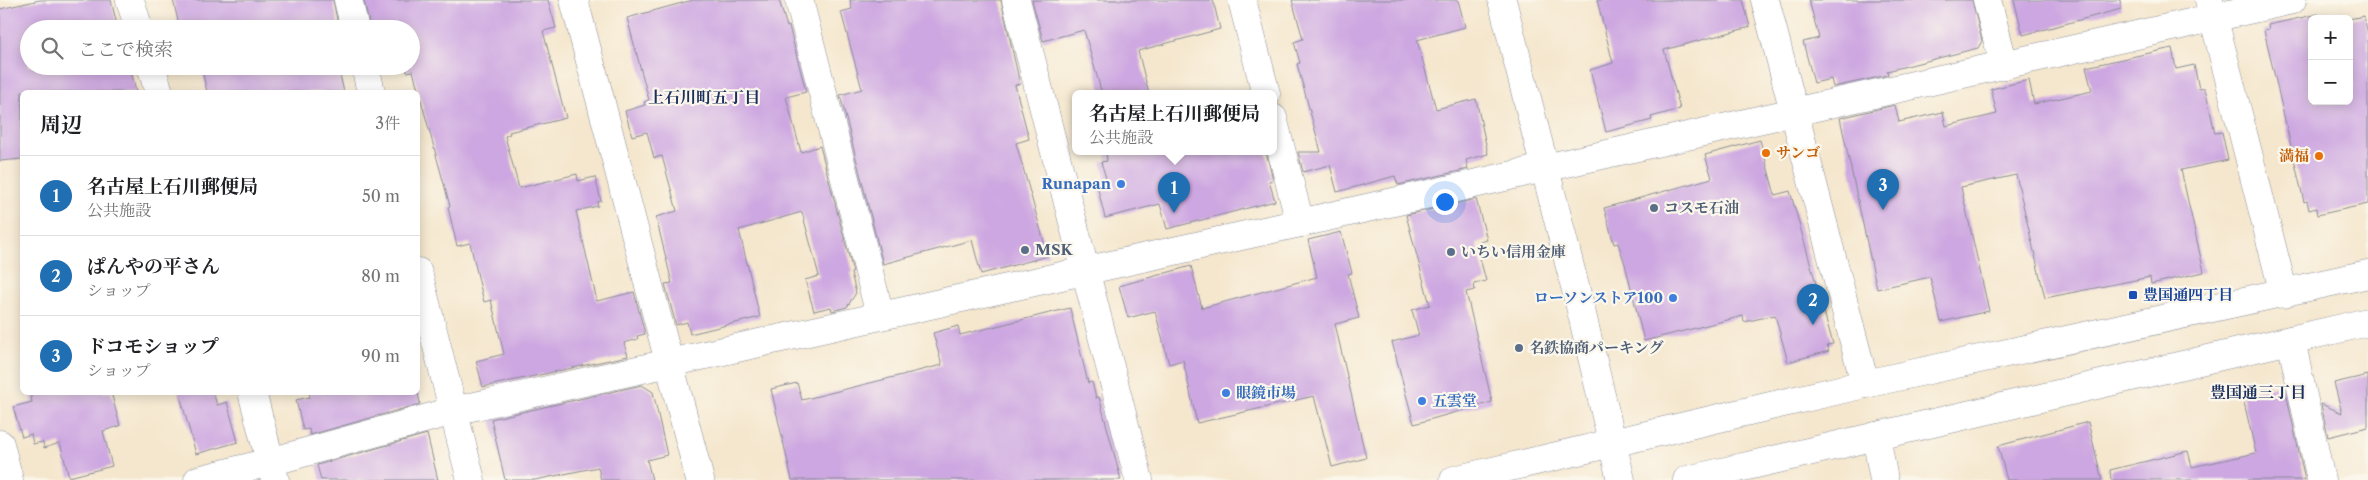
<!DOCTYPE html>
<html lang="ja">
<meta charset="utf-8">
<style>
:root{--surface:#fff;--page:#f6f6f6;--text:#202124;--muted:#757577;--line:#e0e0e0;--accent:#1f6fb2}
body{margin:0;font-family:"Libre Caslon Text","Noto Serif JP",serif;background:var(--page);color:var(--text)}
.controls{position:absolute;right:15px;top:15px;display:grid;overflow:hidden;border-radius:8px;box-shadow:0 2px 12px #0003}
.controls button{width:45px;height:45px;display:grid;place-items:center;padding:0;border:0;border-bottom:1px solid var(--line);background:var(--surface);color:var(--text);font:25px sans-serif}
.you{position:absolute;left:1444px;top:201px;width:18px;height:18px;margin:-12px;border:4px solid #fff;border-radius:50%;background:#1a73e8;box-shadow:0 0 0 8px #1a73e833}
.badge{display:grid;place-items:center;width:32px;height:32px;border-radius:50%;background:var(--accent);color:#fff;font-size:16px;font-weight:700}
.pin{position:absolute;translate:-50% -41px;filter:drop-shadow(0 1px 2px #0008)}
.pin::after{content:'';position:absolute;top:26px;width:18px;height:15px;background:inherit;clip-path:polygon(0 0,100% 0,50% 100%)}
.popup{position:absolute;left:1072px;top:90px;width:205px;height:65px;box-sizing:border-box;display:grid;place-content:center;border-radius:8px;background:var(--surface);filter:drop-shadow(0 1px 4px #0005);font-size:16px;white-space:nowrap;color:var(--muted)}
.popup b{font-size:19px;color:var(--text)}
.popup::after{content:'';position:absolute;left:50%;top:100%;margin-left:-10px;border:10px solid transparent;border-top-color:var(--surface)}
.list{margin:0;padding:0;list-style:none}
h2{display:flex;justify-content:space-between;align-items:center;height:65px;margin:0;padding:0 20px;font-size:21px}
h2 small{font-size:16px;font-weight:400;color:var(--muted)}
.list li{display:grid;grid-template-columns:32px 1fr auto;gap:15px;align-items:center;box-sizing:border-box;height:80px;padding:0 20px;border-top:1px solid var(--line)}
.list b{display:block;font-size:19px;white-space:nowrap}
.list p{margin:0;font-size:16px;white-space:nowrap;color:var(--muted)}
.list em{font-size:16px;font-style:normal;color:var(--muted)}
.icon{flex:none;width:28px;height:28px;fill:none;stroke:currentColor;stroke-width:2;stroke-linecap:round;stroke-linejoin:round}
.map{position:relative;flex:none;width:2368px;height:480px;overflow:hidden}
.search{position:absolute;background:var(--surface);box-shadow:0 2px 12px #0003;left:20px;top:20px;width:400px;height:55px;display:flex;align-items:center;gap:12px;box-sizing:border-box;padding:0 18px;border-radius:28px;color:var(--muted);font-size:19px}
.panel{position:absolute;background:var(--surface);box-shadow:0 2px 12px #0003;left:20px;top:90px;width:400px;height:305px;border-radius:8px}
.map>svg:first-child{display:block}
.building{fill:#cda7e1}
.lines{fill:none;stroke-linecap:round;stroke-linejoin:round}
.street-casing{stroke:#888b96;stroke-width:29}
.secondary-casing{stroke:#888b96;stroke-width:29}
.street{stroke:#fff;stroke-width:28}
.secondary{stroke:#fff;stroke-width:28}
.food-dot{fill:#e8710a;stroke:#fbf7ec;stroke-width:2}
.shop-dot{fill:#3f7fe0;stroke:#fbf7ec;stroke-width:2}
.service-dot{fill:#5c6f8a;stroke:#fbf7ec;stroke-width:2}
.transit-dot{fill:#1a4fb4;stroke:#fbf7ec;stroke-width:2}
.labels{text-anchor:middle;stroke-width:4.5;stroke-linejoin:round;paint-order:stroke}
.food-label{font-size:15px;font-weight:bold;fill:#c56008;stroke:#fbf7ec;text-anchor:start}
.shop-label{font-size:15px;font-weight:bold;fill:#366cbe;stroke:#fbf7ec;text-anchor:end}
.service-label{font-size:15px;font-weight:bold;fill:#4e5e75;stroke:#fbf7ec;text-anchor:start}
.transit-label{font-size:15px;font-weight:bold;fill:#164399;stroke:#fbf7ec;text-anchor:start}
.neighbourhood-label{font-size:16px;font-weight:bold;fill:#1b2f5e;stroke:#fbf7ec}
</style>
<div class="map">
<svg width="2368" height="480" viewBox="0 0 2368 480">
<rect width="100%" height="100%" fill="#fbf7ec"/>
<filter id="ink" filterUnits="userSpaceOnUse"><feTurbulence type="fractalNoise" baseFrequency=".02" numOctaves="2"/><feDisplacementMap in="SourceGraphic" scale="10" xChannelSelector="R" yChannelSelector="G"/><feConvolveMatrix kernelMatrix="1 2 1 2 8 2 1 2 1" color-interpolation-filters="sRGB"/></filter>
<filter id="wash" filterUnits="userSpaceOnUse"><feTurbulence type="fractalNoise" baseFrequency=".0096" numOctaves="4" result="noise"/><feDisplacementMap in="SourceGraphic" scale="20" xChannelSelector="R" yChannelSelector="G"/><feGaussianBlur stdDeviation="1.12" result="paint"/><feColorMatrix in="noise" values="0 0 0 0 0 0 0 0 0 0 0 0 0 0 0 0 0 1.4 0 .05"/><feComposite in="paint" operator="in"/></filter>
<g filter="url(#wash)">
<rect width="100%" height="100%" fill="#f5e7ce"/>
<g id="blocks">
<!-- building -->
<g class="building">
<path d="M40,0H111L118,29H29V66H130L136,92H22V159L0,161V9Z"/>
<path d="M173,0H333L339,29H180Z"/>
<path d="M364,0H548L556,28L543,31L566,118L509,132L510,134L505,136L519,188L577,174L578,181L595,177L601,201L597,202L598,206L576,211L597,301L634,292L645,334L637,336L638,339L624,343L628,356L483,387L476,361L504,354L491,300L484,302L470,243L457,246L448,207L450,206L413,71L407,72L406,66H411V29H397L396,25L370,29Z"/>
<path d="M693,0H779L787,27L789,26L806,92L786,97L801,152L820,146L853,272L851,273L856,293L847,307L832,311L831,307L814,311L805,280L819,276L802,212L739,230L760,317L690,334L687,322L676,325L665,284L672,283L656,217L677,211L662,156L654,158L647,132L632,136L625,111L645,105L644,102L649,100L627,18Z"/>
<path d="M850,0H1001L1020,84L1015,85L1029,139L1016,143L1048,256L981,274L972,240L883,264L840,95L862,89L841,12L852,9Z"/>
<path d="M1032,0H1213L1220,29L1138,51L1149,94H1102L1084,30L1043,41Z"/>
<path d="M1292,0H1458L1465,27L1417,40L1436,109L1476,99L1488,154L1466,160L1468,169L1398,185L1395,176L1337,192L1330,165L1303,172L1298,152H1321L1297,64L1300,63L1294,42L1303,39Z"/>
<path d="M1597,0H1743L1750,27L1664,50L1680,109L1651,117L1652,120L1606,132L1590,70L1613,63Z"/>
<path d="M1809,0H1972L1982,41L1978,48L1887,71L1888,75L1833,87L1831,79L1814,83L1803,42L1819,38Z"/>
<path d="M2014,0H2120L2121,9L2023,35Z"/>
<path d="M2318,14L2322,19H2312V101H2349V19L2364,16L2368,34V204L2317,215L2316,208L2309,210L2307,201L2304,202L2264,30L2269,29L2268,25Z"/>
<path d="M2172,48L2176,69L2194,65L2199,89L2205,88L2215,133L2222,132L2228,160L2181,170L2204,272L2151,284L2150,277L2045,298L2016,175L1961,187L1989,311L1941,322L1930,277L1877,289L1840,118L1895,105L1899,122L1943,112L1946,126L1997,114L1991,89L2029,80L2034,104L2092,91L2086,67Z"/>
<path d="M201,66H338L344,92H207Z"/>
<path d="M1760,140L1775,195L1790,191L1833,344L1827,345L1829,351L1788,362L1775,315L1744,322L1743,316L1644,341L1625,264L1618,243L1614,244L1604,208L1712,178L1705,155Z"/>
<path d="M1106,152H1266L1273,180L1269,181L1275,201L1167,229L1160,204L1105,218L1096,181L1106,178L1101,162L1107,161Z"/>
<path d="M1476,199L1487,240L1476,243L1486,281L1474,284L1475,290L1466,292L1492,402L1414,424L1392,342L1419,335L1412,310L1430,305L1406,215Z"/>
<path d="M1341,232L1352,273L1348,274L1359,318L1335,324L1366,458L1332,467L1314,396L1197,423L1183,360L1169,364L1155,311L1128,318L1119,286L1191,266L1202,308L1317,277L1308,240Z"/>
<path d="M1070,308L1088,383L1092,382L1096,398L1099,397L1121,480H792L771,389L797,383L802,400L942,365L933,333L958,326L960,335Z"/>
<path d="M2368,375V427L2328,437L2321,404L2342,413L2334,383Z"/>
<path d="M642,385L653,392L667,455L647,460L652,480H601L598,467L535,480H505L491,419Z"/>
<path d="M2279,385L2285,388L2305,480H2111L2110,470L2188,451L2192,467L2256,453L2242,394Z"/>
<path d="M30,392H111L120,426L103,431L112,466L69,477L60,443L44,448L43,442L33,444L31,434L22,437L13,407L32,402Z"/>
<path d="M179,392H213L217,405L227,402L238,442L196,454Z"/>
<path d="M309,392H418L420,404L310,435L309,429L303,430L296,400L310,397Z"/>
<path d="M2088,422L2102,480H2007L1998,446Z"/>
<path d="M427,434L438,480H321L317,465Z"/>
</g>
</g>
</g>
<g filter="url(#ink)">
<use href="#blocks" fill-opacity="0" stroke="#888b96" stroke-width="1"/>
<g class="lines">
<!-- street casing -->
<g class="street-casing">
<g id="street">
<path d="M130,0L139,29"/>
<path d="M574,0L700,480"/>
<path d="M799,0L880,315"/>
<path d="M1016,0L1139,480"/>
<path d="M1242,0L1266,94"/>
<path d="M1765,0L1865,384"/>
<path d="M1987,0L2004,65"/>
<path d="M2209,0L2284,294"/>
<path d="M151,66L159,92"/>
<path d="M1273,118L1300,223"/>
<path d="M2291,340L2321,480"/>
<path d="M252,392L275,480"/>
<path d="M1876,436L1884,480"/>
<path d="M0,444L9,480"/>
<path d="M198,480L270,462L453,411L1300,223L2292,0"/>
</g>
</g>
<!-- secondary casing -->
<g class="secondary-casing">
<g id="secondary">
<path d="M348,0L355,29"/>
<path d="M1502,0L1580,306L1621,480"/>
<path d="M365,66L371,92"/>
<path d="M418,272L471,480"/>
<path d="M1454,480L1865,384L2368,274"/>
<path d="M1687,480L2368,322"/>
</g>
</g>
<!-- street -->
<use href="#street" class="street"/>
<!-- secondary -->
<use href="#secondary" class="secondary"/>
</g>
</g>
<!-- markers -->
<g class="food-dot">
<circle cx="1766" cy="153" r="5"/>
<circle cx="2319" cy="156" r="5"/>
</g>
<g class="shop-dot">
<circle cx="1121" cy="184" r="5"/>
<circle cx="1673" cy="298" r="5"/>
<circle cx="1226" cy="393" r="5"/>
<circle cx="1422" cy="401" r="5"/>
</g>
<g class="service-dot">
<circle cx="1654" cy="208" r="5"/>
<circle cx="1025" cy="250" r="5"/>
<circle cx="1451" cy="252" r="5"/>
<circle cx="1519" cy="348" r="5"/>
</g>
<rect class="transit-dot" x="2128" y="290" width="10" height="10" rx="2.5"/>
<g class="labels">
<!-- food labels -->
<g class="food-label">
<text x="1776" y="158">サンゴ</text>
<text x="2309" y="161" text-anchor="end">満福</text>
</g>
<!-- shop labels -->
<g class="shop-label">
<text x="1111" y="189">Runapan</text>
<text x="1663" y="303">ローソンストア100</text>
<text x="1236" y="398" text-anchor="start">眼鏡市場</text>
<text x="1432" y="406" text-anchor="start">五雲堂</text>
</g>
<!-- service labels -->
<g class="service-label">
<text x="1664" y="213">コスモ石油</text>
<text x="1035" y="255">MSK</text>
<text x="1461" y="257">いちい信用金庫</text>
<text x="1529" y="353">名鉄協商パーキング</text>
</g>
<!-- transit labels -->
<g class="transit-label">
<text x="2143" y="300">豊国通四丁目</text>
</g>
<!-- neighbourhood labels -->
<g class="neighbourhood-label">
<text x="704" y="103">上石川町五丁目</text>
<text x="2258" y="398">豊国通三丁目</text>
</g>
</g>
</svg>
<div class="controls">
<button>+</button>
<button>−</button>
</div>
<div class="you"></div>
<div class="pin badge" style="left:1174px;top:213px">1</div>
<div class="popup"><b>名古屋上石川郵便局</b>公共施設</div>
<div class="pin badge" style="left:1813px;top:325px">2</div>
<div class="pin badge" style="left:1883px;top:210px">3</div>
<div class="search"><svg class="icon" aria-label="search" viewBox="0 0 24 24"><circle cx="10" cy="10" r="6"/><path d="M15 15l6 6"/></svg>ここで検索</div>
<section class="panel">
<h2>周辺<small>3件</small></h2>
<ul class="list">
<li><span class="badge">1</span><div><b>名古屋上石川郵便局</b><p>公共施設</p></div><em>50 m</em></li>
<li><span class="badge">2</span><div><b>ぱんやの平さん</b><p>ショップ</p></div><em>80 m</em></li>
<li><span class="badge">3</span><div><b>ドコモショップ</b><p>ショップ</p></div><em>90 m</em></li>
</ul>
</section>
</div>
